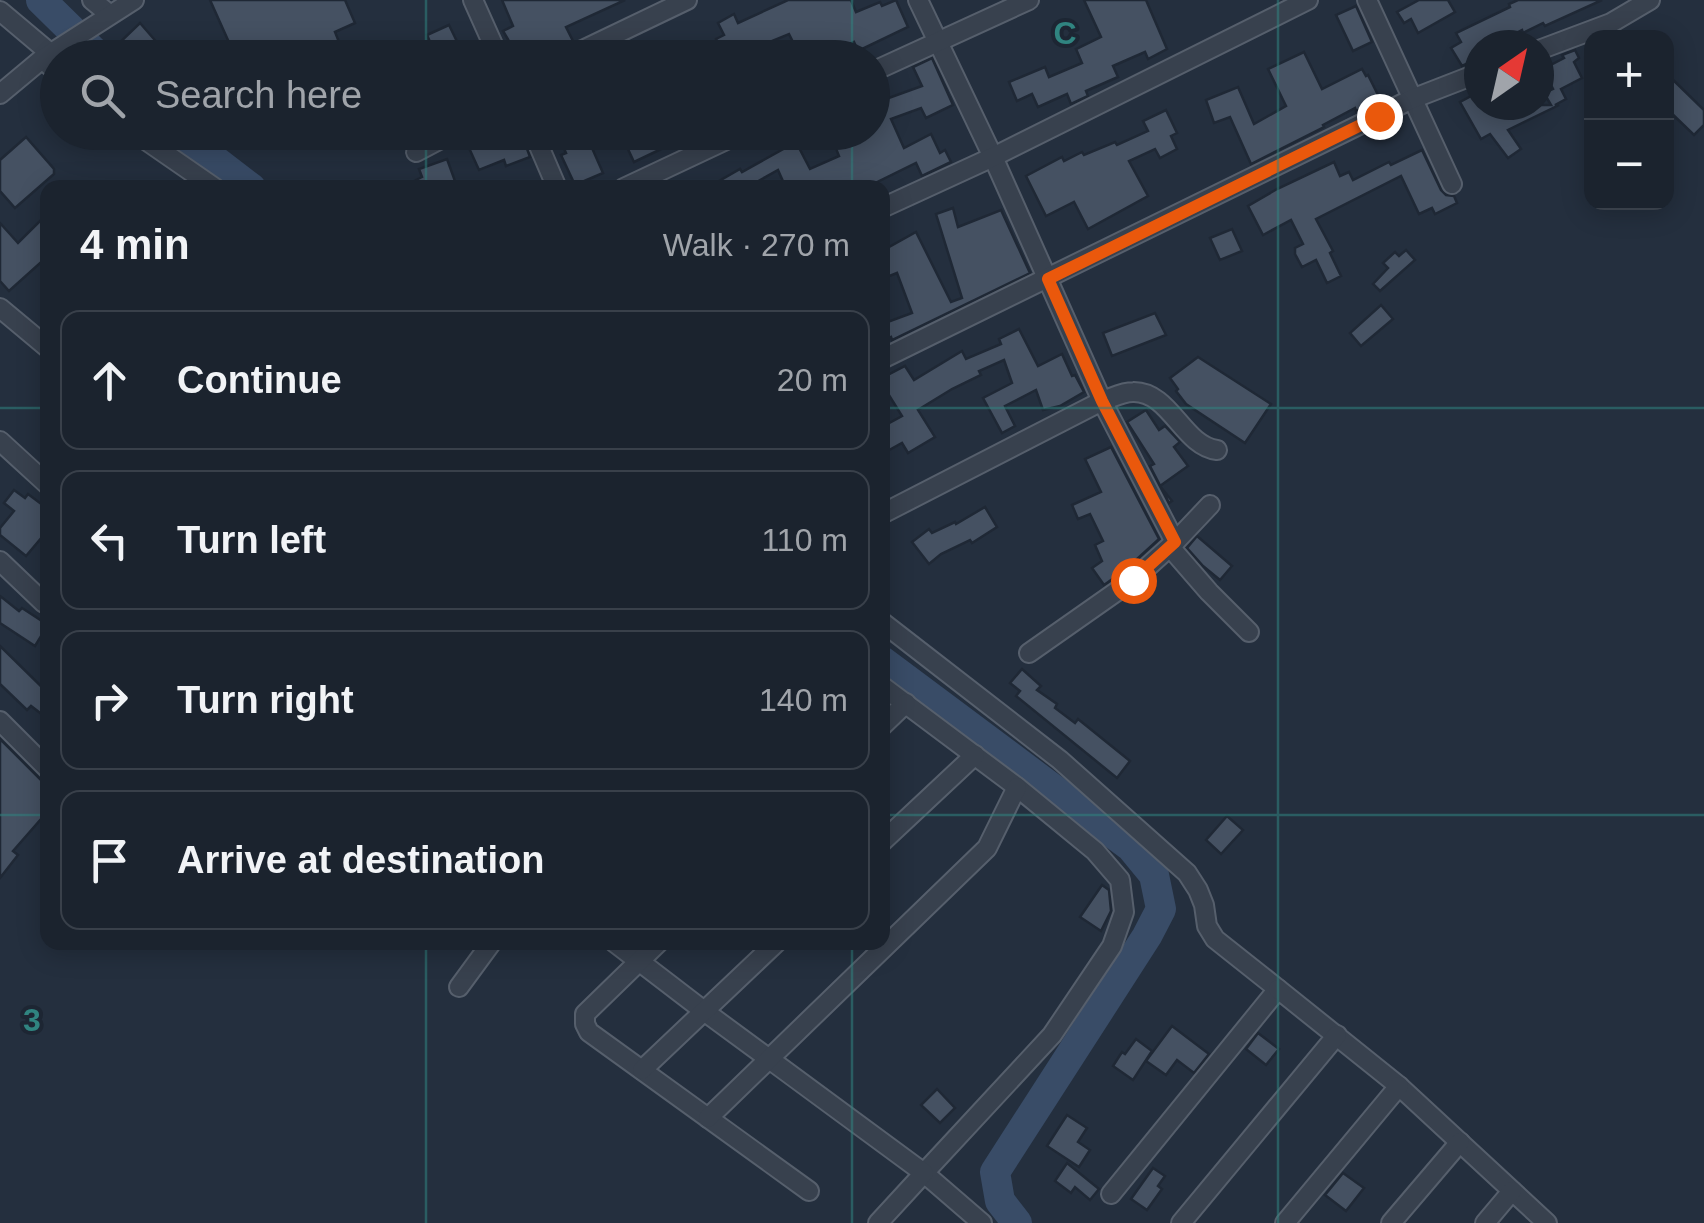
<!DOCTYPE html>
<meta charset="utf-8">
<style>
:root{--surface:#1b232e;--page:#282f3a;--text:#f1f3f6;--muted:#a0a4aa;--line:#39404a}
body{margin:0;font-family:Helvetica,sans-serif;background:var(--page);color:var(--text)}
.controls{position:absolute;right:30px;top:30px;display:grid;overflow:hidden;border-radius:20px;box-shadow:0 5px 25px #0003}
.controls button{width:90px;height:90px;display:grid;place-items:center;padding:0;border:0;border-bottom:2px solid var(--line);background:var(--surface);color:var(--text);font:50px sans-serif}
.compass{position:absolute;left:1464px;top:30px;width:90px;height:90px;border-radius:50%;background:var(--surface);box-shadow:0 5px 25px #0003;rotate:34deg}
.stop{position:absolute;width:30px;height:30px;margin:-22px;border:8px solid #ea580c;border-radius:50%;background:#fff}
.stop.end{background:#ea580c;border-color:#fff;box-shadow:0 2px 10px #0008}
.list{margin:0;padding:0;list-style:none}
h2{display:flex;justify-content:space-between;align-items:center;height:130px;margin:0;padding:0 40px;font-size:42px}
h2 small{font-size:32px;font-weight:400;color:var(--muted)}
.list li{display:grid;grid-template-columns:65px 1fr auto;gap:30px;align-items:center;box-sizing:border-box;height:140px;margin:0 20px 20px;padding:0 20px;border:2px solid var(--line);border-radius:20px}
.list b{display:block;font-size:38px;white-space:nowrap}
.list em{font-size:32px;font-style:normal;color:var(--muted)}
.icon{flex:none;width:55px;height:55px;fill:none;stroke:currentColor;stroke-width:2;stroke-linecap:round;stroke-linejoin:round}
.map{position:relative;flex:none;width:1704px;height:1223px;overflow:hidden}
.search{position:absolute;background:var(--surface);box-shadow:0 5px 25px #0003;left:40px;top:40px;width:850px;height:110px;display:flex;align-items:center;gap:25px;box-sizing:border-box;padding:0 35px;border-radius:55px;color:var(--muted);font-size:38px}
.panel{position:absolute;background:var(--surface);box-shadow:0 5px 25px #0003;left:40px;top:180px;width:850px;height:770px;border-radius:20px}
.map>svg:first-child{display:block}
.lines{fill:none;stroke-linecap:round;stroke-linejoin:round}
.river{stroke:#394c67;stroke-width:30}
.building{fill:#455162;stroke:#1f2835;stroke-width:2.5}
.street-casing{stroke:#565f6c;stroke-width:22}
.street{stroke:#38414e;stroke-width:18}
.route{stroke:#ea580c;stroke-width:12}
.grid{fill:none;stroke:#308480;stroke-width:2.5;stroke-opacity:0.55}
.grid-label{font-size:32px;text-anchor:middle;font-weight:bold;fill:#308480;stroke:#1d2633;stroke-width:8;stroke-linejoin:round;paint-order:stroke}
</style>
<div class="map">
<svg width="1704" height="1223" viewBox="0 0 1704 1223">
<rect width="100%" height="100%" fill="#242f3e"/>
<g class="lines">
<!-- river -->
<g class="river">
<path d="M41,0L100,58"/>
<path d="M178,132L251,188"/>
<path d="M882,661L1131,847L1154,875L1161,909L1147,936L995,1172L1000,1201L1017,1223"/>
</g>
</g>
<!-- building -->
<g class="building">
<path d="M210,0H345L355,23L335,32L339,42L304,58H236Z"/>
<path d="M502,0H625L566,27L573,41L556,50L554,58H519L503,31L513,26Z"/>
<path d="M788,0H851L856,12L880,2L882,6L896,0L908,27L858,51L854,42L817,58H801L789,34L750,50L753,58H725L716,39L724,35L718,23L734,14L738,23Z"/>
<path d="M1084,0H1146L1167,49L1148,59L1145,52L1113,66L1118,77L1086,91L1088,96L1071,104L1067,94L1038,107L1032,94L1017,101L1009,82L1045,67L1049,77L1082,63L1076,49L1101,37Z"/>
<path d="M1419,0H1448L1455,12L1418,33L1411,19L1404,23L1397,12Z"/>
<path d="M1518,0H1602L1545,26L1543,23L1523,33L1522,30L1493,45H1479V58L1462,66L1451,48L1461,42L1456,33L1510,7L1509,4Z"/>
<path d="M1356,6L1372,42L1353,51L1336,15Z"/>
<path d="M140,23L160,46L172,58H125L115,47Z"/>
<path d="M449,25L465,58H437L427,35Z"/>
<path d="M1575,50L1579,58L1574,62L1582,78L1561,89L1566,99L1555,105H1559L1508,130L1521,149L1508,158L1490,134L1481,139L1460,102L1475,94L1479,105H1551L1544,93L1553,89L1543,69L1564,58L1562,55Z"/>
<path d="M1304,52L1322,89L1362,69L1366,76L1368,75L1379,97L1368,102L1369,105L1356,111L1355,108L1323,125L1324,127L1251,164L1230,117L1214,123L1206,100L1238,87L1254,124L1286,106L1268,69Z"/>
<path d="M932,58L953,105L926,118L921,108L891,119L904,148L931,134L940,153L945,150L951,162L922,176L916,163L865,188H786L778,170L746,188H707L740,169L742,172L796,142L810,169L839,156L831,136L840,132H872V104L922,86L913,67Z"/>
<path d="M1666,73L1704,110V125L1694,135L1666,108Z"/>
<path d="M1166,110L1177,133L1171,136L1177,149L1160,158L1155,149L1129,161L1148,196L1088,229L1074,202L1046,216L1026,176L1062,157L1064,161L1082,152L1084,155L1115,142L1117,145L1148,131L1143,121Z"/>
<path d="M505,132H521L530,157L506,166L504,160L479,170L469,148Z"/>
<path d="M557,132H585L603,173L575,185L561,155L566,153Z"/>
<path d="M620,132H697L634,162Z"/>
<path d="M26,137L54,169V174L15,208L0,191V160Z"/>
<path d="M1422,150L1441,190L1446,195L1454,196L1457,203L1435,214L1432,208L1419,214L1401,176L1316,219L1333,251L1330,253L1341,276L1327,283L1316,260L1302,267L1295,254V248L1303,244L1291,220L1263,235L1248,206L1277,189L1334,162L1340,176L1349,172L1353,180L1389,162L1391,165Z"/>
<path d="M447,159L455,181L437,188H400L422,177L419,169Z"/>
<path d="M953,208L958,227L1001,210L1030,273L892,340L891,337L882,341V324L912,313L897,273L882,279V251L916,232L951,302L962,298L936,214Z"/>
<path d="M48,213V256L9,291L0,281V223L18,243Z"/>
<path d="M1232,229L1242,251L1220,260L1210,238Z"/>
<path d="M1406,250L1415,260L1380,291L1373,284L1388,268L1383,263L1395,252L1399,256Z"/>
<path d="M1381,305L1393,319L1361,346L1350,333Z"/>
<path d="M1155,313L1166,335L1112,356L1103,333Z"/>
<path d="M1019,329L1038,366L1062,354L1072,376L1075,375L1084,392L1060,406L1043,410L1036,390L1005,406L1015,426L1002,433L983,398L1012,383L1004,360L979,371L981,375L952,389L918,410L935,437L908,453L902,443L882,454V427L902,416L882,384V378L905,366L914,380L962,351L966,359L1001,344L999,339Z"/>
<path d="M1198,357L1271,404L1245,443L1186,404L1176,391L1178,389L1170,378Z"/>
<path d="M1146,410L1159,430L1165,426L1180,442L1174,447L1188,466L1160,486L1172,501L1169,503L1150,466L1154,464L1127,422Z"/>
<path d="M1111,447L1159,539L1125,570L1104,585L1092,568L1102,561L1095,545L1103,541L1090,514L1078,519L1072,505L1101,492L1085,459Z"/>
<path d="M14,490L25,498L28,494L48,509V530L26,556L0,535V528L14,511L4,503Z"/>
<path d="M985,507L997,527L972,543L970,540L941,554L929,564L912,542L929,529L932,533L955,522L956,524Z"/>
<path d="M1197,536L1232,566L1220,580L1203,566L1187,548Z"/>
<path d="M0,596L19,611L22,608L48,625L35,646L0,623Z"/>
<path d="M0,646L48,693V719L31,706L27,710L0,684Z"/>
<path d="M1022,669L1041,686L1037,690L1057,704L1055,708L1075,723L1078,719L1130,761L1117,778L1016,696L1020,691L1010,683Z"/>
<path d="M0,739L48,787V811L13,851L18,855L0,878Z"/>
<path d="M1227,816L1243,830L1221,854L1206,840Z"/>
<path d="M1102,885L1109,890L1111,911L1101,931L1080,917Z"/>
<path d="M1172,1026L1209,1054L1194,1073L1177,1060L1166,1075L1146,1061Z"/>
<path d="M1258,1033L1279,1049L1266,1065L1246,1049Z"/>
<path d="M1136,1039L1152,1051L1133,1080L1113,1066L1122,1052L1125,1054Z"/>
<path d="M937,1089L955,1108L940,1123L921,1105Z"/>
<path d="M1067,1115L1087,1128L1078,1142L1090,1150L1079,1167L1047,1146Z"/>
<path d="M1067,1163L1099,1189L1090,1200L1075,1187L1071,1193L1055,1181Z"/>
<path d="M1153,1168L1165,1176L1158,1186L1162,1189L1147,1210L1131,1199Z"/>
<path d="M1343,1173L1364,1188L1346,1211L1325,1195Z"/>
</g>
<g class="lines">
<!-- street casing -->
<g class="street-casing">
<g id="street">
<path d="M92,0L109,14"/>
<path d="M473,0L499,58"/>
<path d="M918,0L993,157L1102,401L1175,542"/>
<path d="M1367,0L1452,184"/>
<path d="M0,11L50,53"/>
<path d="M1539,50L1611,23L1650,0"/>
<path d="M566,58L687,0"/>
<path d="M42,59L58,73"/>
<path d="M872,72L1029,0"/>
<path d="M0,94L42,59L134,0"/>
<path d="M134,132L215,188"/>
<path d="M533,132L557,188"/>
<path d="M416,152L454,132"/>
<path d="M624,188L743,132"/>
<path d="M882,208L993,157L1308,0"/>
<path d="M0,308L48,348"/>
<path d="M882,359L1412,99L1479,73"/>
<path d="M0,441L48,485"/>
<path d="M882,514L1102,401C1112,398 1122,392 1133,392C1170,391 1183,446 1217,450"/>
<path d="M1170,547L1209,592L1249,632"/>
<path d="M0,561L44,603H48"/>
<path d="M882,622L1060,760L1187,873L1198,890L1204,905L1207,926L1215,939L1278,989L1111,1194"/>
<path d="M1029,653L1133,580L1175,542L1210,505"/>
<path d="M882,686L1017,787L1095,851L1120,880L1124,912L1112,946L1052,1035L924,1173L982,1223"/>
<path d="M0,721L48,769"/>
<path d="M882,726L906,703"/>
<path d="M882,842L975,755"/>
<path d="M614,942L704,1011L924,1173L878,1223"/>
<path d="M659,942L585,1014V1024L589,1032L809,1191"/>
<path d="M459,987L492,942"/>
<path d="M1278,989L1399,1086L1547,1223"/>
<path d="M642,1070L777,942"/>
<path d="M708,1118L987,848L1017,787"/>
<path d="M1181,1223L1337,1035"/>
<path d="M1285,1223L1399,1086"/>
<path d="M1391,1223L1460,1142"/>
<path d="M1485,1223L1512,1191"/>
</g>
</g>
<!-- street -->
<use href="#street" class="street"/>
</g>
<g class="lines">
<!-- route -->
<path class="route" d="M1133,580L1175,542L1102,401L1048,279L1379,116"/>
</g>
<!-- grid -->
<path class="grid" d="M426,0V58M852,0V58M1278,0V1223M426,132V188M852,132V188M0,408H48M882,408H1704M0,815H48M882,815H1704M426,942V1223M852,942V1223"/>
<g class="grid-label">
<text x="1065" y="44">C</text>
<text x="32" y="1031">3</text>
</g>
</svg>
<div class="controls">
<button>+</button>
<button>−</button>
</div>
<svg class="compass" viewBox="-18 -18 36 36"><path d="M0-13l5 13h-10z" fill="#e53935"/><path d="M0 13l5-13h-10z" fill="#a0a4aa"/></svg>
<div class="stop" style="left:1133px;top:580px"></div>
<div class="stop end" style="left:1379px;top:116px"></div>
<div class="search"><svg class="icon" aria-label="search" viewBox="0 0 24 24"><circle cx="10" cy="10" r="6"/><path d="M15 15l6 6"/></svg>Search here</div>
<section class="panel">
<h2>4 min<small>Walk · 270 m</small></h2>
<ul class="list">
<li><svg class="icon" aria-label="ahead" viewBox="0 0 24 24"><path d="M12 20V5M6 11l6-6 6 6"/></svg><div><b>Continue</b></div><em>20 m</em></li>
<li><svg class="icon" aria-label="left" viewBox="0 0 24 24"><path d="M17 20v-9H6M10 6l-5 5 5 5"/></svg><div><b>Turn left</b></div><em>110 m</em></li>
<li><svg class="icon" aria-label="right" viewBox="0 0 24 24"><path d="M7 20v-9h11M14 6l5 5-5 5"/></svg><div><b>Turn right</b></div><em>140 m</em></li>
<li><svg class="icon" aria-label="arrive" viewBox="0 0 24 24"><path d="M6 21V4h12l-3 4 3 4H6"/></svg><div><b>Arrive at destination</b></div></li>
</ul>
</section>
</div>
